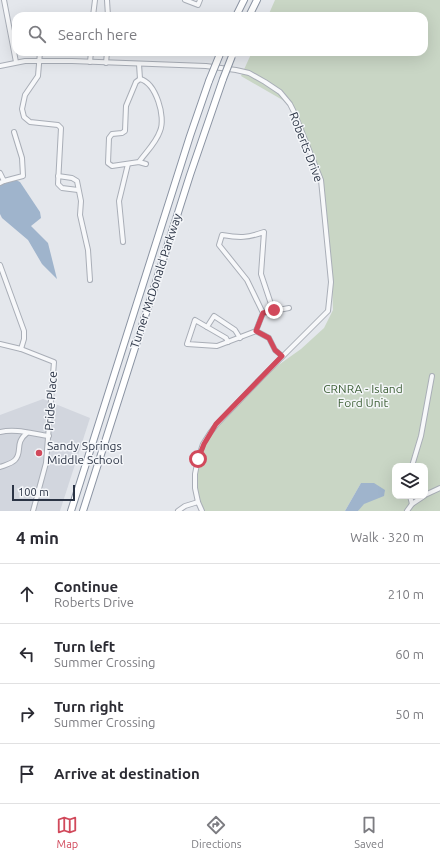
<!DOCTYPE html>
<meta charset="utf-8">
<style>
:root{--surface:#fff;--page:#f7f7f7;--text:#2b2b33;--muted:#7c7c81;--line:#e1e1e2;--accent:#d1495b}
body{margin:0;font-family:Ubuntu,sans-serif;background:var(--page);color:var(--text)}
.controls{position:absolute;right:12px;bottom:12px;display:grid;overflow:hidden;border-radius:8px;box-shadow:0 4px 16px #0002}
.controls button{width:36px;height:36px;display:grid;place-items:center;padding:0;border:0;border-bottom:1px solid var(--line);background:var(--surface);color:var(--text);font:20px sans-serif}
.scale{position:absolute;left:12px;bottom:10px;width:63px;box-sizing:border-box;padding-left:4px;border:2px solid #2b3445;border-top:0;font-size:11px;line-height:14px;white-space:nowrap;color:#2b3445;-webkit-text-stroke:3px #f4f6f9;paint-order:stroke}
.stop{position:absolute;width:12px;height:12px;margin:-9px;border:3px solid #d1495b;border-radius:50%;background:#fff}
.stop.end{background:#d1495b;border-color:#fff;box-shadow:0 1px 4px #0008}
.list{margin:0;padding:0;list-style:none}
h2{display:flex;justify-content:space-between;align-items:center;height:52px;margin:0;padding:0 16px;font-size:17px}
h2 small{font-size:13px;font-weight:400;color:var(--muted)}
.list li{display:grid;grid-template-columns:26px 1fr auto;gap:12px;align-items:center;box-sizing:border-box;height:60px;padding:0 16px;border-top:1px solid var(--line)}
.list b{display:block;font-size:15px;white-space:nowrap}
.list p{margin:0;font-size:13px;white-space:nowrap;color:var(--muted)}
.list em{font-size:13px;font-style:normal;color:var(--muted)}
.icon{flex:none;width:22px;height:22px;fill:none;stroke:currentColor;stroke-width:2;stroke-linecap:round;stroke-linejoin:round}
.map{position:relative;flex:none;width:440px;height:511px;overflow:hidden}
.search{position:absolute;background:var(--surface);box-shadow:0 4px 16px #0002;left:12px;right:12px;top:12px;height:44px;display:flex;align-items:center;gap:10px;box-sizing:border-box;padding:0 14px;border-radius:12px;color:var(--muted);font-size:15px}
.sheet{height:292px;background:var(--surface)}
nav{display:flex;justify-content:space-around;align-items:center;box-sizing:border-box;height:56px;border-top:1px solid var(--line);background:var(--surface);font-size:11px;color:var(--muted)}
nav a{display:grid;justify-items:center;gap:2px}
nav .on{color:var(--accent)}
.map>svg:first-child{display:block}
.built{fill:#d2d6de}
.green{fill:#c9d6c5;fill-rule:evenodd}
.water{fill:#9fb4cc}
.lines{fill:none;stroke-linecap:round;stroke-linejoin:round}
.minor-casing{stroke:#a9aeb7;stroke-width:6}
.highway-casing{stroke:#8b94a3;stroke-width:8}
.minor{stroke:#f7f8fa;stroke-width:4}
.highway{stroke:#fff;stroke-width:6}
.highway-bridge-casing{stroke:#8b94a3;stroke-width:8;stroke-linecap:butt}
.highway-bridge{stroke:#fff;stroke-width:6}
.route{stroke:#d1495b;stroke-width:5}
.poi-dot{fill:#d1495b;stroke:#f4f6f9;stroke-width:1.5}
.labels{text-anchor:middle;stroke-width:3;stroke-linejoin:round;paint-order:stroke}
.street-label{font-size:12px;fill:#2b3445;stroke:#f4f6f9}
.park-label{font-size:12px;fill:#3f6138;stroke:#f4f6f9}
.poi-label{font-size:12px;fill:#2b3445;stroke:#f4f6f9;text-anchor:start}
</style>
<div class="map">
<svg width="440" height="511" viewBox="0 0 440 511">
<rect width="100%" height="100%" fill="#e4e7ec"/>
<!-- built -->
<path class="built" d="M43,399L90,418L60,511H0V415Z"/>
<!-- green -->
<path class="green" d="M275,0H440V511H358L374,483H361L345,511H203L197,498L196,467L204,441L263,376L301,349L324,328L333,310L332,285L320,174L293,106L241,76L252,52H424V16H268ZM395,466H425V496H395Z"/>
<!-- water -->
<g class="water">
<path d="M14,179L20,182L40,212L41,218L31,226L48,243L57,279L42,264L28,240L2,218L0,214V185Z"/>
<path d="M361,483H374L385,490L384,496L364,504L358,511H345Z"/>
</g>
<g class="lines">
<!-- minor casing -->
<g class="minor-casing">
<g id="minor">
<path d="M4,0L16,62"/>
<path d="M107,0L108,16"/>
<path d="M185,0L198,5L200,0"/>
<path d="M93,16L95,0"/>
<path d="M40,52L38,76L25,95L22,109L24,117L30,122L58,125L61,128L58,184L62,188L78,190"/>
<path d="M90,62L91,52"/>
<path d="M106,63L107,52"/>
<path d="M139,64L140,79"/>
<path d="M0,66L25,61H72L206,66L236,70L249,73L265,82L280,92L290,104L294,112L321,180L331,282L328,311L262,377L217,424L210,433L203,444L198,459L195,474V488L198,502L202,511"/>
<path d="M139,162C146,152 156,143 160,131C166,117 156,83 140,79L136,82L126,106L125,131L122,133L112,134L109,138L108,163L112,166L139,162L146,164"/>
<path d="M0,173L4,181L0,183"/>
<path d="M58,176L72,178L77,181L81,201L80,215L88,250L90,280"/>
<path d="M4,181L23,176L22,158L14,132"/>
<path d="M123,242L119,201L128,164"/>
<path d="M0,265L24,331V339L21,349"/>
<path d="M263,313L289,308"/>
<path d="M207,327L195,320L187,344L217,346L256,331L269,338L275,350L282,356"/>
<path d="M256,331L263,313L247,280L219,245L222,235C240,238 247,238 264,232L261,274L273,310"/>
<path d="M228,342L226,338L207,327L214,316L235,330L240,338"/>
<path d="M0,344L21,349L54,362L46,463L33,511"/>
<path d="M0,432C16,428 33,434 49,436"/>
<path d="M412,466L421,436L432,376"/>
<path d="M0,467C5,465 11,464 15,460C23,452 14,443 27,433"/>
<path d="M425,495L440,488"/>
<path d="M410,496L412,504"/>
<path d="M178,511L185,506L198,502"/>
<path d="M407,511L412,504L424,496"/>
</g>
</g>
<!-- highway casing -->
<g class="highway-casing">
<g id="highway">
<path d="M236,16L244,0"/>
<path d="M249,16L257,0"/>
<path d="M71,511L190,136L209,81"/>
<path d="M83,511L190,175L223,79"/>
</g>
</g>
<!-- minor -->
<use href="#minor" class="minor"/>
<!-- highway -->
<use href="#highway" class="highway"/>
<!-- highway-bridge casing -->
<g class="highway-bridge-casing">
<g id="highway-bridge">
<path d="M223,79L232,56"/>
<path d="M209,81L220,54"/>
</g>
</g>
<!-- highway-bridge -->
<use href="#highway-bridge" class="highway-bridge"/>
</g>
<g class="lines">
<!-- route -->
<path class="route" d="M198,459L204,444L216,424L282,356L275,350L269,338L256,331L263,313L274,310"/>
</g>
<!-- markers -->
<circle class="poi-dot" cx="39" cy="453" r="4"/>
<g class="labels">
<!-- street labels -->
<g class="street-label">
<text transform="translate(306 147) rotate(69)" y="4">Roberts Drive</text>
<text transform="translate(156 281) rotate(-72)" y="4">Turner McDonald Parkway</text>
<text transform="translate(51 401) rotate(-86)" y="4">Pride Place</text>
</g>
<!-- park labels -->
<g class="park-label">
<text x="363" y="393">CRNRA - Island<tspan x="363" dy="14">Ford Unit</tspan></text>
</g>
<!-- poi labels -->
<g class="poi-label">
<text x="47" y="450">Sandy Springs<tspan x="47" dy="14">Middle School</tspan></text>
</g>
</g>
</svg>
<div class="controls">
<button><svg class="icon" aria-label="layers" viewBox="0 0 24 24"><path d="M12 4l9 5-9 5-9-5zM3 14l9 5 9-5"/></svg></button>
</div>
<div class="scale">100 m</div>
<div class="stop" style="left:198px;top:459px"></div>
<div class="stop end" style="left:274px;top:310px"></div>
<div class="search"><svg class="icon" aria-label="search" viewBox="0 0 24 24"><circle cx="10" cy="10" r="6"/><path d="M15 15l6 6"/></svg>Search here</div>
</div>
<section class="sheet">
<h2>4 min<small>Walk · 320 m</small></h2>
<ul class="list">
<li><svg class="icon" aria-label="ahead" viewBox="0 0 24 24"><path d="M12 20V5M6 11l6-6 6 6"/></svg><div><b>Continue</b><p>Roberts Drive</p></div><em>210 m</em></li>
<li><svg class="icon" aria-label="left" viewBox="0 0 24 24"><path d="M17 20v-9H6M10 6l-5 5 5 5"/></svg><div><b>Turn left</b><p>Summer Crossing</p></div><em>60 m</em></li>
<li><svg class="icon" aria-label="right" viewBox="0 0 24 24"><path d="M7 20v-9h11M14 6l5 5-5 5"/></svg><div><b>Turn right</b><p>Summer Crossing</p></div><em>50 m</em></li>
<li><svg class="icon" aria-label="arrive" viewBox="0 0 24 24"><path d="M6 21V4h12l-3 4 3 4H6"/></svg><div><b>Arrive at destination</b></div></li>
</ul>
</section>
<nav>
<a class="on"><svg class="icon" aria-label="map" viewBox="0 0 24 24"><path d="M3 6l6-2 6 2 6-2v14l-6 2-6-2-6 2zM9 4v14M15 6v14"/></svg>Map</a>
<a><svg class="icon" aria-label="directions" viewBox="0 0 24 24"><path d="M12 3l9 9-9 9-9-9zM9 14v-3h6M13 9l2 2-2 2"/></svg>Directions</a>
<a><svg class="icon" aria-label="saved" viewBox="0 0 24 24"><path d="M7 4h10v16l-5-4-5 4z"/></svg>Saved</a>
</nav>
